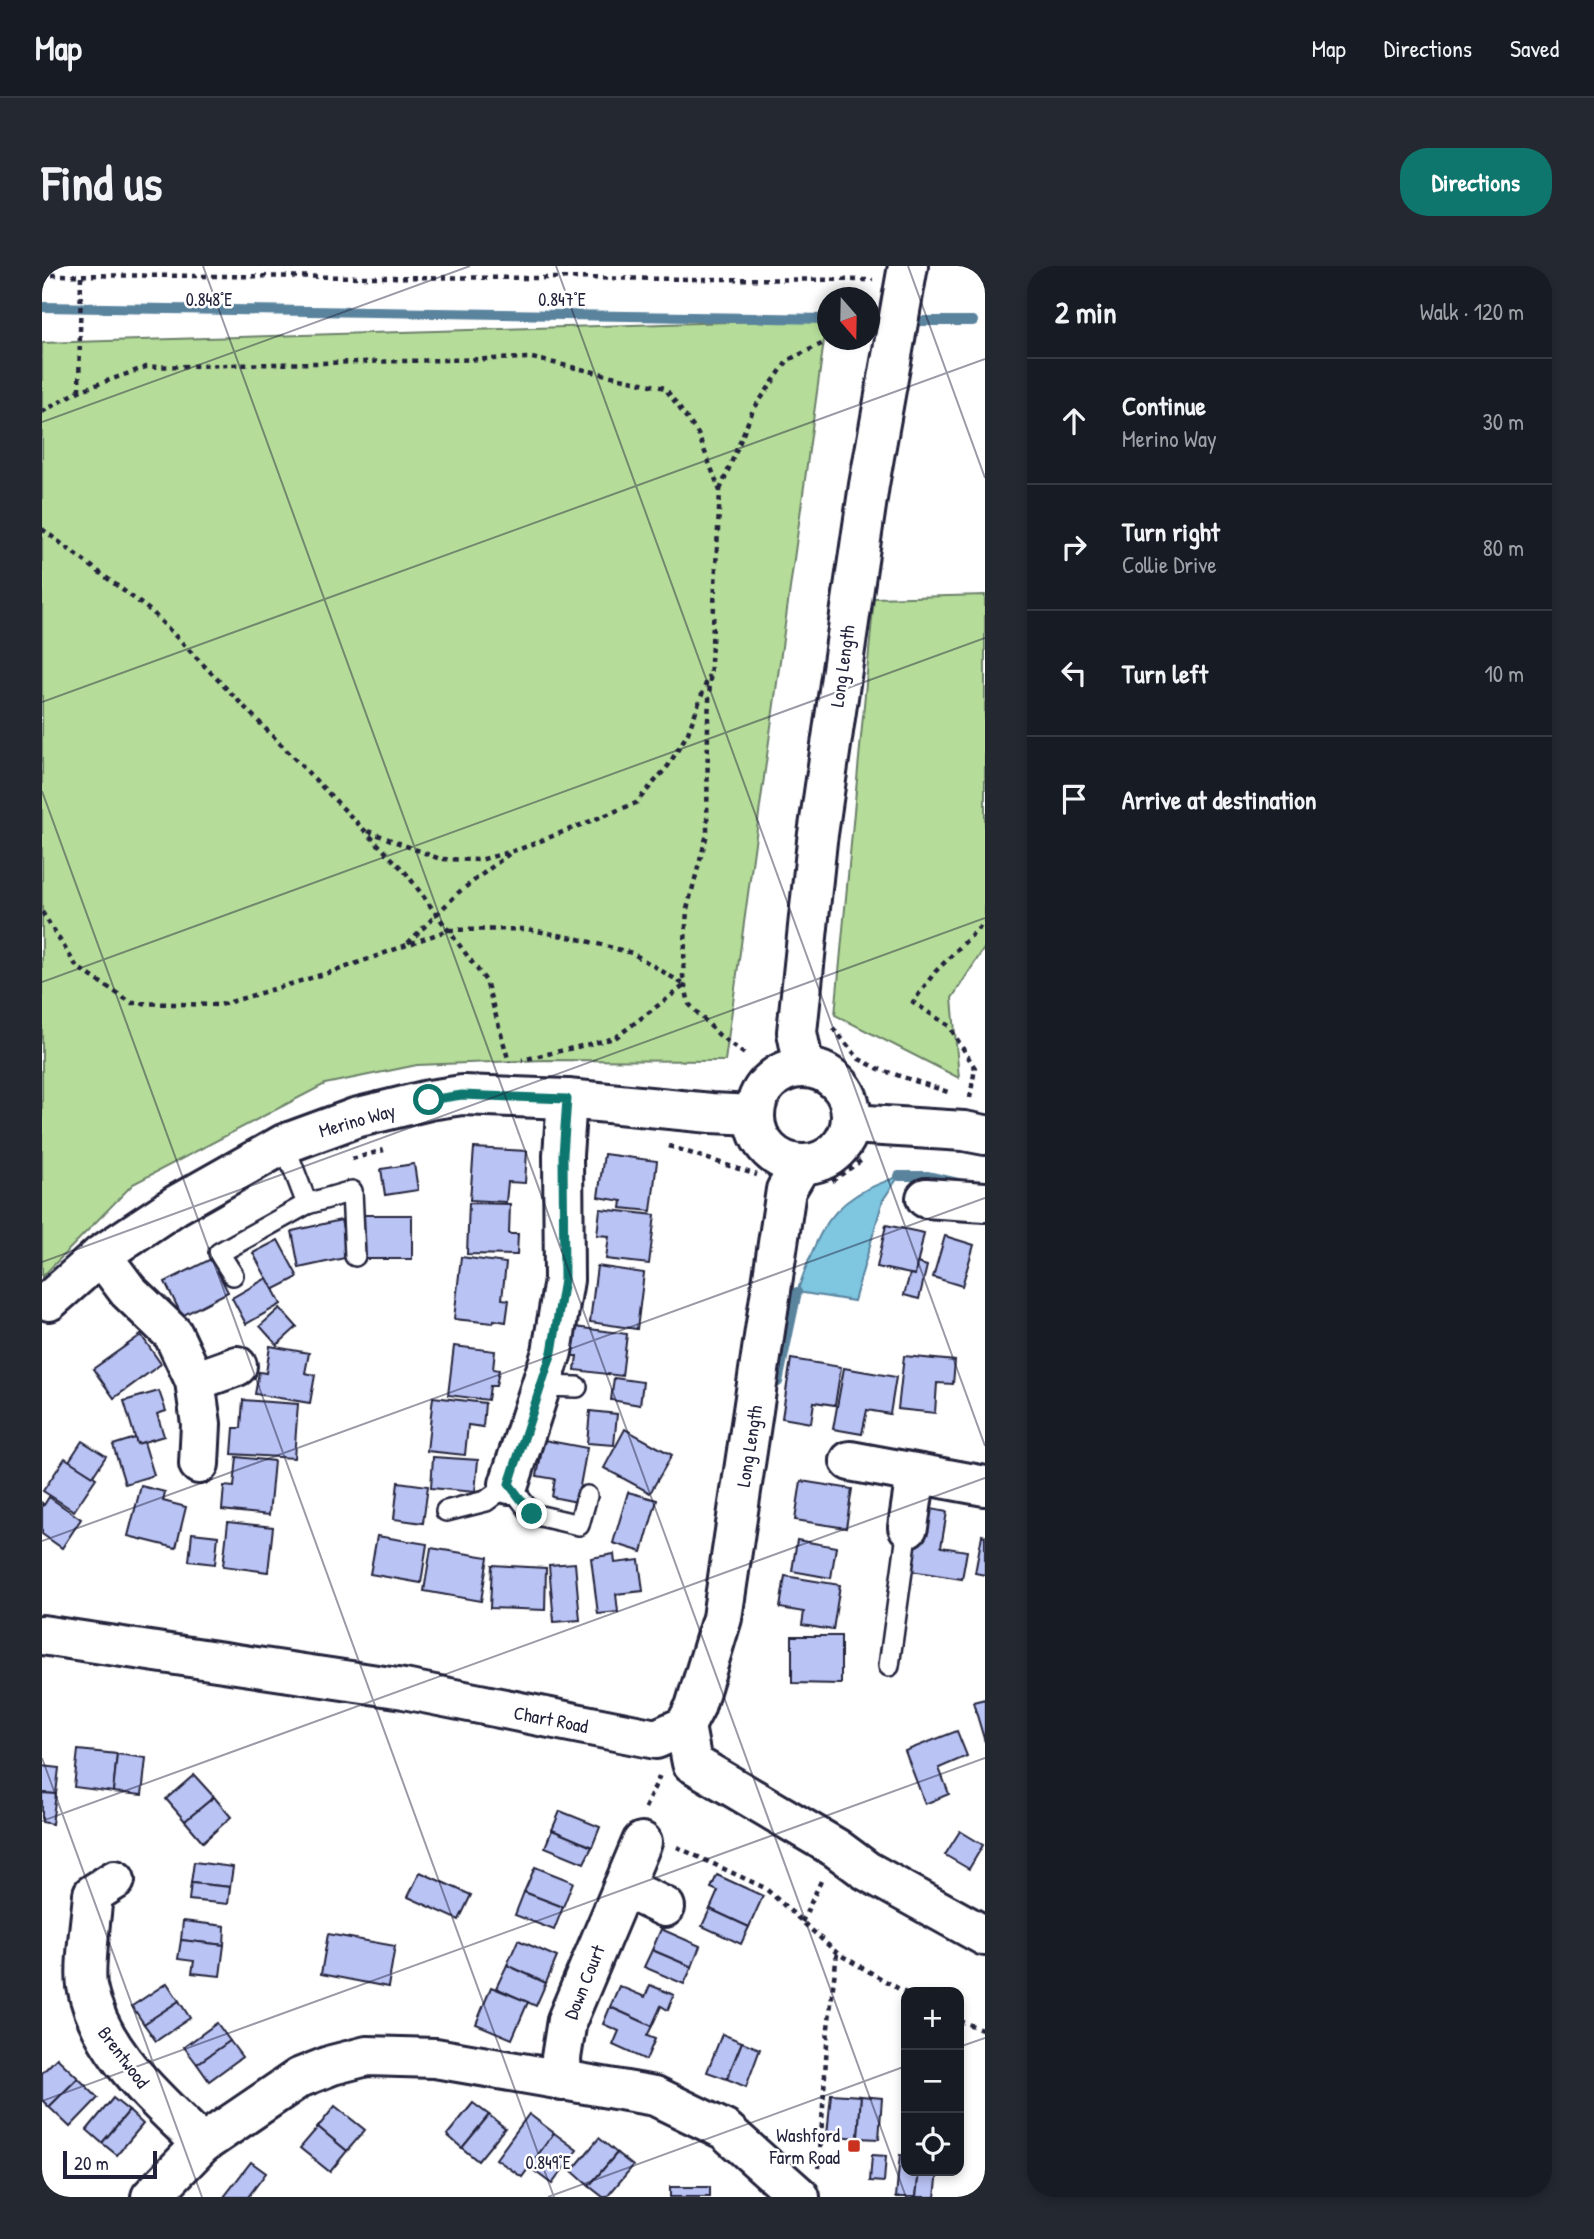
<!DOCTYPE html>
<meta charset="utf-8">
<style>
:root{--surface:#171b24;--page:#242831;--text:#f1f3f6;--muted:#9ea1a6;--line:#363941;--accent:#0f766e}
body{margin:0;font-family:"Patrick Hand",sans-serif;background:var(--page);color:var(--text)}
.controls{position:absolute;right:21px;bottom:21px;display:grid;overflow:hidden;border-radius:14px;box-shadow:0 4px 10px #0003}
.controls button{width:63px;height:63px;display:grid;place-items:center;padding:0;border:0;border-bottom:2px solid var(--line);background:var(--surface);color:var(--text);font:35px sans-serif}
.compass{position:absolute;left:775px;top:21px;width:63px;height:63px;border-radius:50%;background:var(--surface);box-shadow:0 4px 10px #0003;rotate:160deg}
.scale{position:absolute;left:21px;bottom:18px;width:94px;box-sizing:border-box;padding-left:7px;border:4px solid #22223b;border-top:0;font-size:19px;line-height:24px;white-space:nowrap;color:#22223b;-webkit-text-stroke:5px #fff;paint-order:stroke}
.stop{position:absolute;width:21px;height:21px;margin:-16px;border:5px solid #0f766e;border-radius:50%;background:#fff}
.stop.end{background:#0f766e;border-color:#fff;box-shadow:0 2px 7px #0008}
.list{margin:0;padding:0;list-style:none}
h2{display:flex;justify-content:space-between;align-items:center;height:91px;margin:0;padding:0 28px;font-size:30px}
h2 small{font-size:23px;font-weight:400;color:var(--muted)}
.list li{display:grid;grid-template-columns:46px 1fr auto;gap:21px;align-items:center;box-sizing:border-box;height:126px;padding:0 28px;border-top:2px solid var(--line)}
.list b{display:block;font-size:26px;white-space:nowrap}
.list p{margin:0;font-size:23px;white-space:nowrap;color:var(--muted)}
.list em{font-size:23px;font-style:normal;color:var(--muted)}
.icon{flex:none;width:38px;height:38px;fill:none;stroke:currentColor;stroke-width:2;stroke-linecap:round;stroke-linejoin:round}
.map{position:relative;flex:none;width:943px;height:1931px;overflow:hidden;border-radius:28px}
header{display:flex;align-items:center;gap:42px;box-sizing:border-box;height:98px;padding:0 35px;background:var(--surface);border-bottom:2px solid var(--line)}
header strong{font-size:33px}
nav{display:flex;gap:38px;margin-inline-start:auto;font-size:24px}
.intro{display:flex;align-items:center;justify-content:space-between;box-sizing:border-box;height:168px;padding:0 42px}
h1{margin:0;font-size:49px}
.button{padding:18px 32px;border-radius:28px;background:var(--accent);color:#fff;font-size:24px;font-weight:700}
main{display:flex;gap:42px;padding:0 42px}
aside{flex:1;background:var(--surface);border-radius:28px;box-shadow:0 4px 10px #0003}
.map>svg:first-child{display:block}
.green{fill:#b5dd99;stroke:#6c806a;stroke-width:2}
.water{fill:#7fc6e0;stroke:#5a849e;stroke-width:2}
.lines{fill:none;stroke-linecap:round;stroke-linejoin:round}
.stream{stroke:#5a849e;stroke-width:10}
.building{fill:#b9c3f4;stroke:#22223b;stroke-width:2}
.service-casing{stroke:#22223b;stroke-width:24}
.minor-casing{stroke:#22223b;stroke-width:44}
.tertiary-casing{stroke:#22223b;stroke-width:44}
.path{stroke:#22223b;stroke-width:4.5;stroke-dasharray:5 5;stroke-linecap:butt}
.service{stroke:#fff;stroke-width:19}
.minor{stroke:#fff;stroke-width:38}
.tertiary{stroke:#fff;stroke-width:38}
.route{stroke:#0f766e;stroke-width:9}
.ticks{fill:none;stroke:#22223b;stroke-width:2;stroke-opacity:0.45}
.poi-dot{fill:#c8321e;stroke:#fff;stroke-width:2.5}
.labels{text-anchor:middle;stroke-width:5;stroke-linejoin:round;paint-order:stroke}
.street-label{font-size:19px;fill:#22223b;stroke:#fff}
.poi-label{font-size:19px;fill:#22223b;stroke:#fff;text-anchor:end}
.ticks-label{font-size:18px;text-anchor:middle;fill:#22223b;stroke:#fff;stroke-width:5;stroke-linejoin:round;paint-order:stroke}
</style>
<header>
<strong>Map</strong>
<nav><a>Map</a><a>Directions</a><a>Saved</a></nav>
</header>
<div class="intro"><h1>Find us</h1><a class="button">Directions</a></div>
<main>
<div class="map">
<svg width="943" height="1931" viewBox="0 0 943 1931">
<rect width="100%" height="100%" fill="#fff"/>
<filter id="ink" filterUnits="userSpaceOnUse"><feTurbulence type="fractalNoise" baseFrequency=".0143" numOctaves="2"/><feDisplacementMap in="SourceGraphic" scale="14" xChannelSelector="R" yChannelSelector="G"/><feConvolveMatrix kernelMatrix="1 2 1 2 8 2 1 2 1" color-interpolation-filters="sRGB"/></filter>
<g filter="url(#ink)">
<!-- green -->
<g class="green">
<path d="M785,53L683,795L503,794L375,799L283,818L91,918L0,1011V77Z"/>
<path d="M943,329V681L910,732L917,812L793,749L832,332Z"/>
</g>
<!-- water -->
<path class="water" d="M857,910L841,934L812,1035L755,1026C769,989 778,952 813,930C826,921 843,916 857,910Z"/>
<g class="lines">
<!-- stream -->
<g class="stream">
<path d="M0,41L786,53"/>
<path d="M828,54H850"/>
<path d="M865,55H931"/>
<path d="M857,910H885L916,917"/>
<path d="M736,1116L755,1026"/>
</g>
</g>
<!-- building -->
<g class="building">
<path d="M432,882L485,885L483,917L466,916L464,936L428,934Z"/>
<path d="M562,888L615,895L609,945L579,942L580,935L556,931Z"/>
<path d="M372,898L376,924L343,929L339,903Z"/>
<path d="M427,937L468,938L467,968H476L475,989L425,988Z"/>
<path d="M558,943L613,949L607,998L564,993L567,970L555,969Z"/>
<rect x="318" y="949" width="52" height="44"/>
<path d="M299,954L307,991L257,1002L250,965Z"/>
<path d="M844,959L882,967L873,1009L835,1001Z"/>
<path d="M903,970L932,979L920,1020L891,1011Z"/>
<path d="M236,974L256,1011L231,1024L211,987Z"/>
<path d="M419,991L464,997L460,1033L467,1034L464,1056L452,1054L451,1057L412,1053Z"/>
<path d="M169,993L186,1026L140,1050L123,1016Z"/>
<path d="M875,997L885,1000L877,1033L862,1029L868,1008L873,1009Z"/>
<path d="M555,1000L602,1007L595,1063L548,1056Z"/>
<path d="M225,1012L239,1038L204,1058L190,1032Z"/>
<path d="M238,1042L255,1061L235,1079L218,1060Z"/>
<path d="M533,1061L585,1068L580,1110L533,1104L535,1090H530Z"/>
<path d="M99,1069L119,1098L72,1132L51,1103Z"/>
<path d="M228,1080L267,1087L263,1107L273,1109L268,1137L213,1128L217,1106L224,1107Z"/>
<path d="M412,1080L453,1085L451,1103L457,1104L454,1120H448L446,1134L406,1129Z"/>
<path d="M862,1090L913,1095L911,1118L895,1117L893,1147L856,1143Z"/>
<path d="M749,1093L799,1101L793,1139L772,1136L769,1157L740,1152Z"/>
<path d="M802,1102L854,1111L848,1148L825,1144L820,1168L791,1163Z"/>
<path d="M572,1112L601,1116L598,1139L569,1134Z"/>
<path d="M117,1125L124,1145L115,1148L122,1170L95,1178L82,1135Z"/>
<path d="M391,1131L443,1137L441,1161L426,1159L423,1189L385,1185Z"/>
<path d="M201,1134L256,1138L252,1192L190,1188L192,1162H199Z"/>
<path d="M548,1145L575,1148L572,1179L545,1177Z"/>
<path d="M583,1163L630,1189L608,1227L562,1202Z"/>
<path d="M93,1172L95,1178L102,1176L112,1209L83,1218L71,1179Z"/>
<path d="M502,1174L545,1182L535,1236L510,1231L513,1213L495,1210Z"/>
<path d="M40,1175L64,1190L51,1210L27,1195Z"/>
<path d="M195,1191L232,1195L227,1249L180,1244L182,1220L192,1221Z"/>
<path d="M391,1191L436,1194L433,1226L389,1222Z"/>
<path d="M23,1192L54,1212L32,1245L1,1225Z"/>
<path d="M759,1215L810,1223L804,1262L753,1254Z"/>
<path d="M356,1216L386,1220L381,1257L352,1253Z"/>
<path d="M99,1220L123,1226L121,1235L144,1241L134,1282L86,1270Z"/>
<path d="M586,1226L615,1234L600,1286L571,1277Z"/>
<path d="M7,1231L39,1253L20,1282L0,1268V1237L2,1239Z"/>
<path d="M879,1241L905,1246L899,1281L925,1285L920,1313L869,1305Z"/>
<path d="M186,1256L231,1261L226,1306L181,1300Z"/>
<path d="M150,1267L176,1270L173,1298L147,1295Z"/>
<path d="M940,1269L943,1270V1309L933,1307Z"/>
<path d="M335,1270L385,1278L379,1317L328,1308Z"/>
<path d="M755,1274L794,1281L789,1312L750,1305Z"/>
<path d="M389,1282L446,1291L439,1335L382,1325Z"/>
<path d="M572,1288L573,1297L597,1294L601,1325L574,1328L576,1346L556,1348L549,1292Z"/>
<path d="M533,1297L538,1354L512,1356L507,1299Z"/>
<path d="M450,1299L504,1302L503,1344L448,1342Z"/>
<path d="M743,1310L798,1319L791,1364L760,1359L762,1346L738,1342Z"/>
<path d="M750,1370H799V1418L750,1417Z"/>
<path d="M943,1433V1476L931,1436Z"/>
<path d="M915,1465L925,1490L897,1502L907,1528L883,1538L863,1485Z"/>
<path d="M36,1484L75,1488L71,1526L32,1521Z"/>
<path d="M75,1488L104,1492L100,1529L71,1526Z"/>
<path d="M0,1500L17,1502L14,1528L0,1527Z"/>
<path d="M152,1509L172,1531L143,1555L124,1533Z"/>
<path d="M0,1527L14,1528L10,1558L0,1556Z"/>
<path d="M172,1531L189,1551L161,1576L143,1555Z"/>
<path d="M518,1545L558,1561L550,1581L510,1564Z"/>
<path d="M510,1564L550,1581L542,1597L503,1581Z"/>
<path d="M918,1565L941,1579L927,1603L903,1589Z"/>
<path d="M152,1596L191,1601L188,1621L149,1617Z"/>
<path d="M493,1601L531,1616L521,1641L482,1626Z"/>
<path d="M378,1606L429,1629L417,1654L366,1631Z"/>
<path d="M675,1609L721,1630L707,1661L668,1643L676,1625L669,1622Z"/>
<path d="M149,1617L188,1621L186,1638L147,1634Z"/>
<path d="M482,1626L521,1641L512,1664L473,1649Z"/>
<path d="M668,1643L707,1661L699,1678L660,1660Z"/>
<path d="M141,1655L183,1660L182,1679L139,1674Z"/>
<path d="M619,1663L658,1680L650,1701L610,1684Z"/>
<path d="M286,1668L353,1680L346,1721L279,1708Z"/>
<path d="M139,1674L182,1679L178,1710L150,1707L152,1695L136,1693Z"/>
<path d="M476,1674L515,1691L504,1717L465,1699Z"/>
<path d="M610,1684L650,1701L642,1718L602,1701Z"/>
<path d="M465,1699L504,1717L494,1740L454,1722Z"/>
<path d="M125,1717L137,1735L102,1758L90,1740Z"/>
<path d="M608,1719L632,1729L626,1744L619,1740L610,1760L568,1741L577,1720L603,1731Z"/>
<path d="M449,1721L486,1736L470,1773L434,1758Z"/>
<path d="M137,1735L148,1752L114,1775L102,1758Z"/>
<path d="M568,1741L610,1760L605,1770L613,1773L604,1794L571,1779L577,1765L561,1758Z"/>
<path d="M175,1757L188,1775L155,1798L142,1781Z"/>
<path d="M680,1768L700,1776L685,1813L665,1806Z"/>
<path d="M188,1775L200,1791L167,1815L155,1798Z"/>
<path d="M700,1776L718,1783L704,1821L685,1813Z"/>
<path d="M15,1792L36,1812L7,1841L0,1834V1807Z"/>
<path d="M36,1812L56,1832L28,1861L7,1841Z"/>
<path d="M789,1828L819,1830L816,1872L785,1869Z"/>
<path d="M819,1830L840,1832L837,1873L816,1872Z"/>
<path d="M71,1832L87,1845L60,1877L45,1864Z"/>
<path d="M431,1837L447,1849L420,1882L405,1869Z"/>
<path d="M293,1840L323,1864L305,1885L276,1861Z"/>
<path d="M87,1845L101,1858L75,1889L60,1877Z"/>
<path d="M487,1848L512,1867L480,1911L454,1893Z"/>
<path d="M447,1849L463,1862L436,1895L420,1882Z"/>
<path d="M276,1861L305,1885L288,1906L258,1882Z"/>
<path d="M512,1867L535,1884L510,1918L487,1901Z"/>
<path d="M557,1872L575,1887L547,1920L530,1905Z"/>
<path d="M575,1887L591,1900L565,1931H561L547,1920Z"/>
<path d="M830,1889L844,1890L842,1916L828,1915Z"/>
<path d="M858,1889L864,1890V1905H877L874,1931H854Z"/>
<path d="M209,1896L224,1907L206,1931H182Z"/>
<path d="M877,1905H896L893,1931H874Z"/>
<rect x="628" y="1921" width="40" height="10"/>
</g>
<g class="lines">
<!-- service casing -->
<g class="service-casing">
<g id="service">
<path d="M265,938L310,925L313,990"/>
<path d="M191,1009L177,987L265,938L242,878"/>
<path d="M501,1120L535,1121"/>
<path d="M404,1245L444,1235L467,1218L490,1248L537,1259L545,1230"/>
<path d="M847,1400L866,1261"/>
</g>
</g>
<!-- minor casing -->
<g class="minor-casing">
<g id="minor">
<path d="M884,932L943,936"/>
<path d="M59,989L86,1025L131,1068L153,1115L159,1158L157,1198"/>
<path d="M7,1035L59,989L134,939L242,878L313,852L387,834L420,829L525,833L669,847L713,849"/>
<path d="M153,1115L195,1100"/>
<path d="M808,1195L943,1220"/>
<path d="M467,1218L510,1086L522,1014L521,889L525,833"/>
<path d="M866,1261L874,1208"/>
<path d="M643,1460L650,1497L794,1582L825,1605L943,1670"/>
<path d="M73,1614L51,1628C49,1652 42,1699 45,1720C58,1787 114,1832 160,1878"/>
<path d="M581,1621L623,1641"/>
<path d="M520,1815L519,1792L525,1754L600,1576"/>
<path d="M109,1931L160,1878L257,1812L290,1799L325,1790L393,1792L613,1830L683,1864L758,1931"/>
</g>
</g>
<!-- tertiary casing -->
<g class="tertiary-casing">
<g id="tertiary">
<path d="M762,801L755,766L775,575L827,219L866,0"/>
<circle cx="761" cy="850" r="48"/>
<path d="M809,858L922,865L943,869"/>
<path d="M0,1369L362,1423L614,1473L643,1460L653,1441L680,1352L744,924L759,899"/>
</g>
</g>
<!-- path -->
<g class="path">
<path d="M0,9L831,14"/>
<path d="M37,125L39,9"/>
<path d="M0,146L37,125L104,101L490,92L623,122L656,168L678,225L666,453L665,568L645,643L641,710L647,738L677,769L704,789"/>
<path d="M678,224L711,144L746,94L788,74"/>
<path d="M0,263L110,346L364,607L444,715L467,796"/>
<path d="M326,565L398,593L438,594L478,583L594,537L626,500L646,467L667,409"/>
<path d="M0,646L35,701L90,737L178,739L299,703L406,664L485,663L537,673L590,687L643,719L573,772L480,794"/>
<path d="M366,677L417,626L467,588"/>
<path d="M791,762L817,793L837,803L909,827"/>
<path d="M928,832L933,802L907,760L871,736L893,706L943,656"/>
<path d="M627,880L715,909"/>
<path d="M310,893L342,884"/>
<path d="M790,915L820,894"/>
<path d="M603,1542L618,1509"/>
<path d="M635,1581L723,1622L795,1687L864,1727"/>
<path d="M760,1656L779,1615"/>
<path d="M917,1755L943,1764"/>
<path d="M777,1902L786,1762L795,1687"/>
</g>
<!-- service -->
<use href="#service" class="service"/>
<!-- minor -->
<use href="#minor" class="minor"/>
<!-- tertiary -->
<use href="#tertiary" class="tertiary"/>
</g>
</g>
<g class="lines" filter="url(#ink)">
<!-- route -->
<path class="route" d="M387,834L420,829L525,833L521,889L522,1014L510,1086L467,1218L490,1248"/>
</g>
<!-- ticks -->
<path class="ticks" d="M161,0L864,1931M514,0L943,1180M866,0L943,212M0,156L428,0M0,436L943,93M0,525L512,1931M0,716L943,372M0,996L943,652M0,1275L943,932M0,1492L160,1931M0,1555L943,1212M917,1781L943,1772M0,1835L943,1492M506,1931L864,1800"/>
<!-- markers -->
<rect class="poi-dot" x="805" y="1873" width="14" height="14" rx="3.5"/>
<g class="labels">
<!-- street labels -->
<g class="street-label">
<text transform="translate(800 400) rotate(-82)" y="7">Long Length</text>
<text transform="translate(315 854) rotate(-16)" y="7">Merino Way</text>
<text transform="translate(707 1180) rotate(-81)" y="7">Long Length</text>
<text transform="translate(509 1453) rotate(11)" y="7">Chart Road</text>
<text transform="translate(542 1716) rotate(-68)" y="7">Down Court</text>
<text transform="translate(82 1791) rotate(53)" y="7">Brentwood</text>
</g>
<!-- poi labels -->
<g class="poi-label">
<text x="798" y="1876">Washford<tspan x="798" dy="22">Farm Road</tspan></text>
</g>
</g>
<g class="ticks-label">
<text x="167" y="40">0.848°E</text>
<text x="520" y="40">0.847°E</text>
<text x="506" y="1903">0.849°E</text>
</g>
</svg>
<div class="controls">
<button>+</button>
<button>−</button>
<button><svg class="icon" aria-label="locate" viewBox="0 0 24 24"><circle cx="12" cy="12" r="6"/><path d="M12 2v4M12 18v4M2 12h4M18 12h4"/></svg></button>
</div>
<svg class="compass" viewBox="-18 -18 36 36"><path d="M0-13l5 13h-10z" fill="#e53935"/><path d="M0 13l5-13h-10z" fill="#9ea1a6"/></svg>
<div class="scale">20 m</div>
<div class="stop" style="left:387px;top:834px"></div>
<div class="stop end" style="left:490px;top:1248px"></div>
</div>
<aside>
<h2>2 min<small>Walk · 120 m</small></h2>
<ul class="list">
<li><svg class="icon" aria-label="ahead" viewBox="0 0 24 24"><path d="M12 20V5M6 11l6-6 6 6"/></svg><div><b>Continue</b><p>Merino Way</p></div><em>30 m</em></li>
<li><svg class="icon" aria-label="right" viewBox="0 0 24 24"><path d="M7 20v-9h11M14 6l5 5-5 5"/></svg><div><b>Turn right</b><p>Collie Drive</p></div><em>80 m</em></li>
<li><svg class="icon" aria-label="left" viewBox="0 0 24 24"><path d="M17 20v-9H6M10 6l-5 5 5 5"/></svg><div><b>Turn left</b></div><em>10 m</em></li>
<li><svg class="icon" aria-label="arrive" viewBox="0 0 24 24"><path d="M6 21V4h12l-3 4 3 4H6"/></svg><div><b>Arrive at destination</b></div></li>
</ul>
</aside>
</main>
